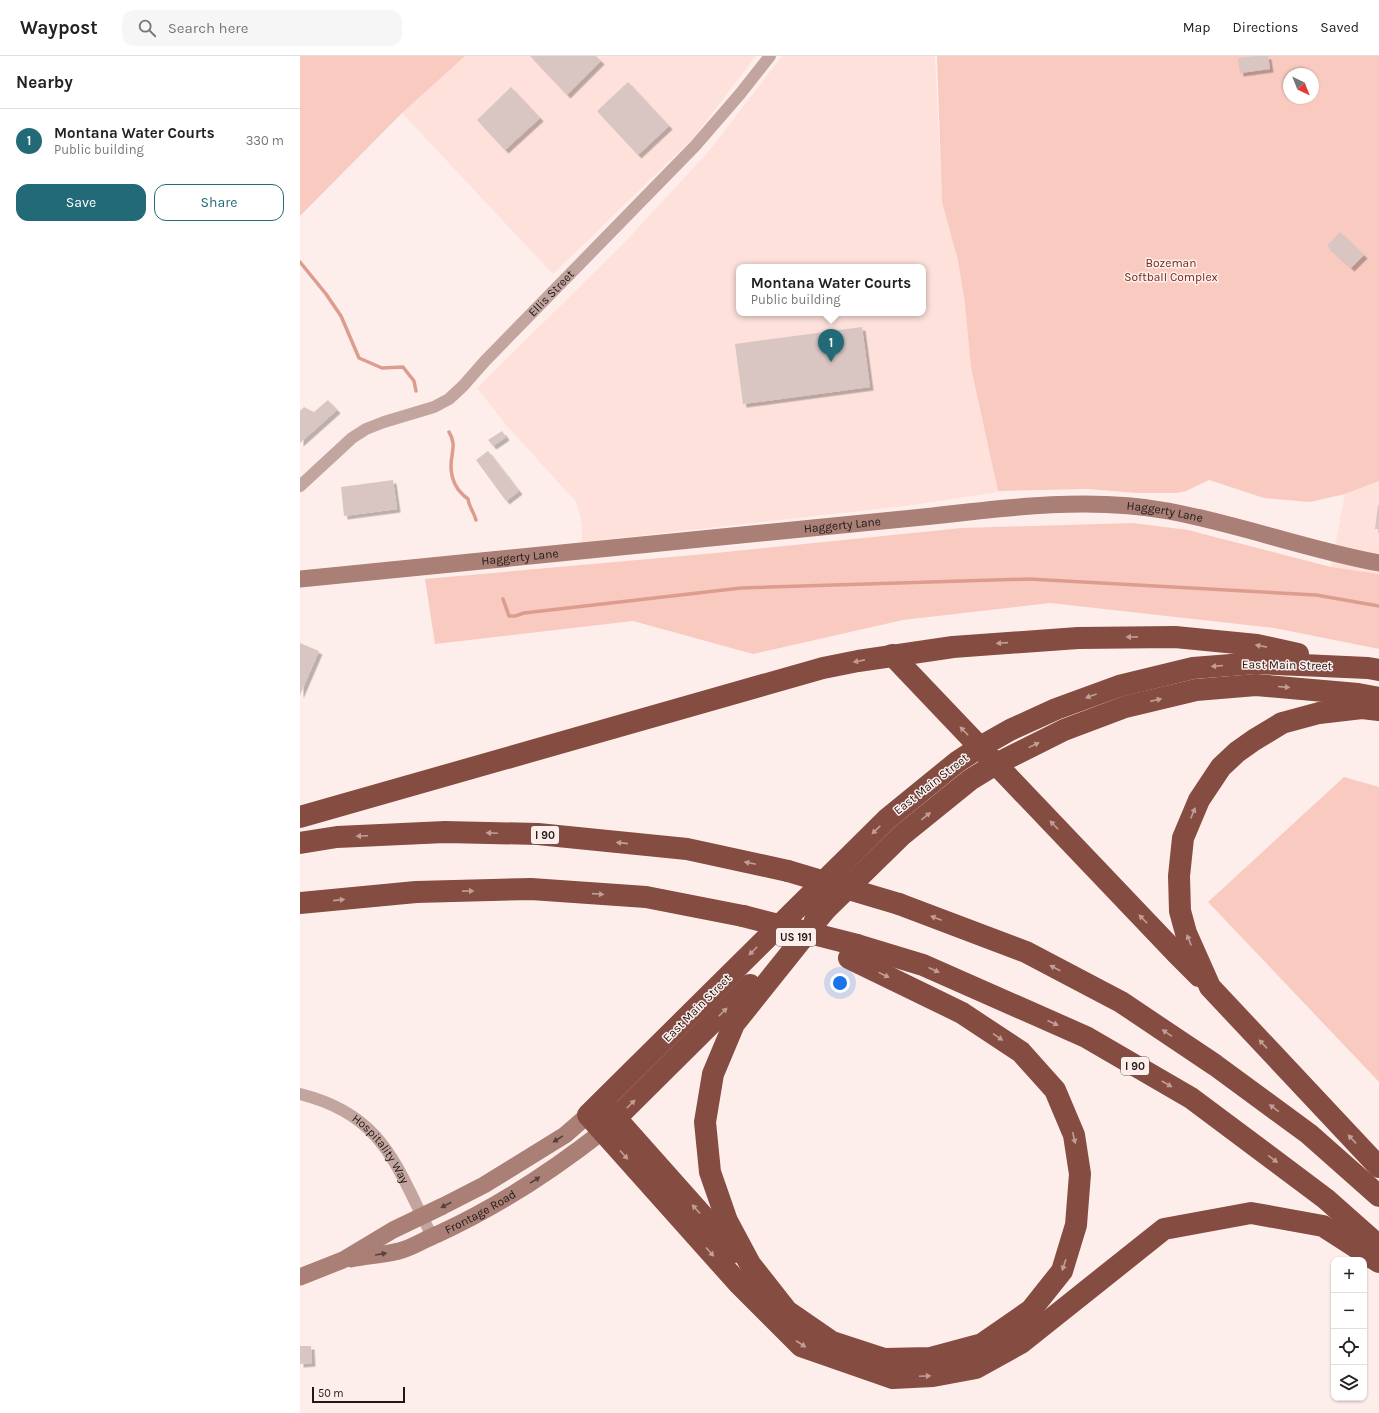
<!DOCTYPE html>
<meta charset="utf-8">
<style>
:root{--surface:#fff;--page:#f6f6f6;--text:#222;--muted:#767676;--line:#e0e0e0;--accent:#226a77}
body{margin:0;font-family:Karla,sans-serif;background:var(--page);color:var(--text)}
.controls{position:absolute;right:12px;bottom:12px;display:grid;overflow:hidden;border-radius:8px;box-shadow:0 1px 3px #0004}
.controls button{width:36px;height:36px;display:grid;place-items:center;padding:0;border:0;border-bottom:1px solid var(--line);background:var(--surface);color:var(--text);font:20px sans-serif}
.compass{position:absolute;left:983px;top:12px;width:36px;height:36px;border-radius:50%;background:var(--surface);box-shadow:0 1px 3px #0004;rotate:137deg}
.scale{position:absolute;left:12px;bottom:10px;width:93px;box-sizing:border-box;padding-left:4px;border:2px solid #1f1817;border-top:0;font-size:11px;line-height:14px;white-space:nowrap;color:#1f1817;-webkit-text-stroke:3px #feeeeb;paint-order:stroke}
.you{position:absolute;left:540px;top:927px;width:14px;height:14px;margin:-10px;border:3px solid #fff;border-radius:50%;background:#1a73e8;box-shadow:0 0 0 6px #1a73e833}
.badge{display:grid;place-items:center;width:26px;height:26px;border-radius:50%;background:var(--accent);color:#fff;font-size:13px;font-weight:700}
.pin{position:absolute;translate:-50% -33px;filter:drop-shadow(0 1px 2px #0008)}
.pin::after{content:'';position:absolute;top:21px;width:14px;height:12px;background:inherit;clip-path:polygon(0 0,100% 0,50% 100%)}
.popup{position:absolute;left:436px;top:208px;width:190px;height:52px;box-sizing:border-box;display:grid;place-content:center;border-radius:8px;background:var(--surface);filter:drop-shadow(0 1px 3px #0005);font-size:13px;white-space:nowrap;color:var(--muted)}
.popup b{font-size:15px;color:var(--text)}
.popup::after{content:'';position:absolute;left:50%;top:100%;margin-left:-8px;border:8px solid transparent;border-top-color:var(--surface)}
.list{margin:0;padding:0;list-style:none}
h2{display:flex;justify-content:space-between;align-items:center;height:52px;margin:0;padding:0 16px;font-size:17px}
h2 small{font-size:13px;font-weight:400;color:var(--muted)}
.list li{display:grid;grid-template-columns:26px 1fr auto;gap:12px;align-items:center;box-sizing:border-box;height:64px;padding:0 16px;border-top:1px solid var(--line)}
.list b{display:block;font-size:15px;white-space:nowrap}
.list p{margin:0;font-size:13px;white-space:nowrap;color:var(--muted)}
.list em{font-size:13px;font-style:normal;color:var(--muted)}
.actions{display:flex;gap:8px;padding:12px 16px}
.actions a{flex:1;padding:9px 0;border:1px solid var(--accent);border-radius:12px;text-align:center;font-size:14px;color:var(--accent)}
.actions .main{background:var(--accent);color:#fff}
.icon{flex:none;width:22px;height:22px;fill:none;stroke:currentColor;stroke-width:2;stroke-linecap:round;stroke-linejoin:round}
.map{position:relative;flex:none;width:1079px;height:1357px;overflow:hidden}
header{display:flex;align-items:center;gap:24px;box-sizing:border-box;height:56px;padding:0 20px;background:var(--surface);border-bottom:1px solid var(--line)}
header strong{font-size:19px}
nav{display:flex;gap:22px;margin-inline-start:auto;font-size:14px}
.search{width:280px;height:36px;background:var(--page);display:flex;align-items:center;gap:10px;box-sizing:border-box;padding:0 14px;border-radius:12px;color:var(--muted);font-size:15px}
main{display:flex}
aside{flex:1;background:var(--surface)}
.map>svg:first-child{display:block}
.built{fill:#fde1da;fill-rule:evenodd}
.green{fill:#f9cac0;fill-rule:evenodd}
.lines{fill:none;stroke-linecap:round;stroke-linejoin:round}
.stream{stroke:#dc9c8e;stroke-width:3.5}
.building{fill:#d9c6c2;filter:url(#shadow)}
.street{stroke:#c2a59f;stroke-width:12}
.secondary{stroke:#a97f76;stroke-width:17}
.highway{stroke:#854d41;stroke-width:22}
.highway-bridge{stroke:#854d41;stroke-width:22}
.oneway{fill:#c29e96}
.oneway2{fill:#56413d}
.labels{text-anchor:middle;stroke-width:3;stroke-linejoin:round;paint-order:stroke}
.shield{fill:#feeeeb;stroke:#625857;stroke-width:1}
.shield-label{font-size:11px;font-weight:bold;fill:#1f1817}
.park-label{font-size:12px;fill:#73281a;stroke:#feeeeb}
.street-label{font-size:12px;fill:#1f1817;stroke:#feeeeb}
</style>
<header>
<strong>Waypost</strong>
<div class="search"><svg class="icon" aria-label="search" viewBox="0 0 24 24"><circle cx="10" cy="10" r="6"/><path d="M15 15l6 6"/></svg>Search here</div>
<nav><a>Map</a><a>Directions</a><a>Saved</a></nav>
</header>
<main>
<aside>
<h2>Nearby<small></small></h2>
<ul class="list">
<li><span class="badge">1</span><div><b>Montana Water Courts</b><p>Public building</p></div><em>330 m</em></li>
</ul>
<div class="actions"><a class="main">Save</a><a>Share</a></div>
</aside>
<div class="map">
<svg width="1079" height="1357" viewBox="0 0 1079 1357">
<defs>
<filter id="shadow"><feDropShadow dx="3.5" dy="3.5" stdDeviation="0" flood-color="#0004"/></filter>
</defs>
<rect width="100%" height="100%" fill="#feeeeb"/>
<!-- built -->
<g class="built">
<path d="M165,0H456L394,81L253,218L102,57Z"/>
<path d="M482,0H635L642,146L658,205L665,248L704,435L613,449L282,486V470L277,447L207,370L177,332L323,188L409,95ZM439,211H623V257H439Z"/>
<path d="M1079,425V518L1031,511L1045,438Z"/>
</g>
<!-- green -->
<g class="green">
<path d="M0,0H165L102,57L0,160Z"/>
<path d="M637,0H1079V425L1045,438L1010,446L964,442L909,424L886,435L877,437H837L788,433L698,435L671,311L665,248L658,205L642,146ZM989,18H1013V42H989Z"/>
<path d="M833,467L888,474L1031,511L1079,518V593L974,572L750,547L603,564L453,598L333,565L135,588L125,523L416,497L662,472Z"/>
<path d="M1044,721L1079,731V1026L908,846Z"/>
</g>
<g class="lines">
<!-- stream -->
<g class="stream">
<path d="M0,206L26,238L41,260L59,302L82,312L103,311L114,325L116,335"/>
<path d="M149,376C157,389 151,396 151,410C151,423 157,435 168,443C169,451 174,456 176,464"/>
<path d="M203,543L209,560H215L224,557L441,532L729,523L1016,539L1079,550"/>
</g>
</g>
<!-- building -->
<g class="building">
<path d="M230,0H296L301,5L267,39Z"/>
<path d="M956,0H968L970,13L940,17L938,2Z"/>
<path d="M328,26L369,70L338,99L297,55Z"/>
<path d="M211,31L240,62L205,94L177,64Z"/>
<path d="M1040,176L1064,199L1051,212L1027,190Z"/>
<path d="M562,271L570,331L443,348L435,288Z"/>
<path d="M28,344L37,354L0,387V355L4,351L14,356Z"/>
<path d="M202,375L206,381L193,390L188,384Z"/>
<path d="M188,395L219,435L206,445L176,404Z"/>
<path d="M93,424L97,453L44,460L41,431Z"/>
<path d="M1078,449H1079V473H1075Z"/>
<path d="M0,587L19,595L0,639Z"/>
<path d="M0,1290H11L12,1307L0,1308Z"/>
</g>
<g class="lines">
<!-- street -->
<g class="street">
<path id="s1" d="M0,430L52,382L66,373L84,366L134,351L149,343L163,330L185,305L395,90L440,38L470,0"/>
<path id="s2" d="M0,1038C85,1059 96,1111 132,1180"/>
</g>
<!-- secondary -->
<g class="secondary">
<path id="s3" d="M0,523L633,460C709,451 792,441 868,455C939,468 1008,494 1079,507"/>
<path id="s4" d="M51,1203C66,1200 84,1199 99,1195C112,1192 125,1183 138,1178C197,1151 252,1115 303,1075"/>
<path d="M0,1221L43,1204L93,1174L143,1150L184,1129L265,1079L288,1059"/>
</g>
<!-- highway -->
<g class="highway">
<path d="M592,599L876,897L899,920"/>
<path d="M1079,614L1068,612L956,607L893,612L819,630L756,653L710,674L680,691L657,706L587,763L288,1059L439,1228L501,1290L593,1322L633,1320L676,1312L721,1287L864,1173L951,1157L1023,1170L1079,1206"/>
<path d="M1079,654L1062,652L1019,657L982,667L954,684L937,696L921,711L899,744L883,782L879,820L880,855L886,877L910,931L1079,1111"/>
<path d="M0,761L523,612L558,605L653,591L778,582L875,581L957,589L998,598"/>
<path d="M0,787L37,781L145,776L238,778L387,793L488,815"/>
<path d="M0,847L116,836L231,833L346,841L443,860"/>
<path d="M599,848L726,896L821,946L915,1009L1009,1078L1079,1140"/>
<path d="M526,853L434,968L413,1018L405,1066L410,1116L427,1165L450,1208L487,1255L532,1286L584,1303L630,1302L682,1288L731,1254L762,1215L776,1169L780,1118L774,1079L755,1034L721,996L662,957L549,902"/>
<path d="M515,864L602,779L670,724L696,708L764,674L825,651L896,634L956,629L1058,638L1079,642"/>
<path d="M557,889L623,909L786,981L891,1042L1026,1143L1079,1190"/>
<path d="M306,1051L435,1196"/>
<path d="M303,1075L450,929"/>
</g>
<!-- highway-bridge -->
<g class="highway-bridge">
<path d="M488,815L599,848"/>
<path d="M443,860L557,889"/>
</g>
</g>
<!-- one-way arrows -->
<defs><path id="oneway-solid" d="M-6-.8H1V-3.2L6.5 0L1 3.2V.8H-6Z"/></defs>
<g class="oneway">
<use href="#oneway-solid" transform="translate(832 581) rotate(179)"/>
<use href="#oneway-solid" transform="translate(702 587) rotate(176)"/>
<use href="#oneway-solid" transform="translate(961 590) rotate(-169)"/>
<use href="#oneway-solid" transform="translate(559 605) rotate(169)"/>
<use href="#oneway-solid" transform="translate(917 610) rotate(175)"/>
<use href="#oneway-solid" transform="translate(984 631) rotate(5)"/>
<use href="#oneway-solid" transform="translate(791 640) rotate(160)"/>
<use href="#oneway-solid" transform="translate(856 644) rotate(-13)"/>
<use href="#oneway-solid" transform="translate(664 675) rotate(-134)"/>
<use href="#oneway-solid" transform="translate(734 689) rotate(-26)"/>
<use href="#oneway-solid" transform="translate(893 757) rotate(-67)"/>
<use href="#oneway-solid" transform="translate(626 760) rotate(-39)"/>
<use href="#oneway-solid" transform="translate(754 769) rotate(-134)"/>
<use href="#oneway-solid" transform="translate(576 774) rotate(136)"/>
<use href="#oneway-solid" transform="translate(192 777) rotate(-178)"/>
<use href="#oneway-solid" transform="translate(62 780) rotate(177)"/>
<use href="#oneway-solid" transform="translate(322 787) rotate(-174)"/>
<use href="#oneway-solid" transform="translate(450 807) rotate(-168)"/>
<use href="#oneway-solid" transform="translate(168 835) rotate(-1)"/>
<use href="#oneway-solid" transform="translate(298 838) rotate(4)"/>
<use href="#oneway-solid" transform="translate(39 844) rotate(-6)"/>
<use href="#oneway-solid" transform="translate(636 862) rotate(-159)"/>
<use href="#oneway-solid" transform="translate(843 863) rotate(-134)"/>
<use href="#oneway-solid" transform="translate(889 884) rotate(-112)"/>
<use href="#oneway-solid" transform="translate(453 895) rotate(135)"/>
<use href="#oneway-solid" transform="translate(755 912) rotate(-152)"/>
<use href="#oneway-solid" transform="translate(634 914) rotate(24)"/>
<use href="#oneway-solid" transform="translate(584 919) rotate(26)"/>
<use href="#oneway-solid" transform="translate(423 956) rotate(-45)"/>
<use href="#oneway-solid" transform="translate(753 967) rotate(24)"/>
<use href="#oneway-solid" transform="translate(867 977) rotate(-146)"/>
<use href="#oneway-solid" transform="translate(698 981) rotate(34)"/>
<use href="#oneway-solid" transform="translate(963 988) rotate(-133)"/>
<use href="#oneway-solid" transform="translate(867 1028) rotate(30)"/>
<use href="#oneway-solid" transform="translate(331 1048) rotate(-45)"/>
<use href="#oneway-solid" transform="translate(974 1052) rotate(-144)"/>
<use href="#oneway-solid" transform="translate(774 1082) rotate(77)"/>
<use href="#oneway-solid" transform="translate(1052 1083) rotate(-133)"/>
<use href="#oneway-solid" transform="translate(324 1099) rotate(48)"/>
<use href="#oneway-solid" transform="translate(973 1103) rotate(37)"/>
<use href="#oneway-solid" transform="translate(396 1153) rotate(-132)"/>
<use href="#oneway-solid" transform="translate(410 1196) rotate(48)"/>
<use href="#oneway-solid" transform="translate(764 1209) rotate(109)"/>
<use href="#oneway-solid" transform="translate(501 1288) rotate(33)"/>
<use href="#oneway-solid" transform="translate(625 1320) rotate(-3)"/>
</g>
<g class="oneway2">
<use href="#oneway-solid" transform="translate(258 1083) rotate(148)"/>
<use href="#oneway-solid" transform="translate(235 1124) rotate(-32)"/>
<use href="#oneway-solid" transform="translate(146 1149) rotate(153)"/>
<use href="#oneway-solid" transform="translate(81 1198) rotate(-9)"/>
</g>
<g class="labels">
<!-- shield labels -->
<g class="shield">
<rect x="231" y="770" width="28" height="18" rx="3"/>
<rect x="476" y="872" width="40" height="18" rx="3"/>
<rect x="821" y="1001" width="28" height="18" rx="3"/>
</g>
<g class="shield-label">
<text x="245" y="783">I 90</text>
<text x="496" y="885">US 191</text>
<text x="835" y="1014">I 90</text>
</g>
<!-- park labels -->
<g class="park-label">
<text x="871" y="211">Bozeman<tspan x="871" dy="14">Softball Complex</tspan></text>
</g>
<!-- street labels -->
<g class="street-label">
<text dy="4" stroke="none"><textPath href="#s1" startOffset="323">Ellis Street</textPath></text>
<text dy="4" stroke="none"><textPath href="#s3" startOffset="869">Haggerty Lane</textPath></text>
<text dy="4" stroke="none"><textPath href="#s3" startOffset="545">Haggerty Lane</textPath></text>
<text dy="4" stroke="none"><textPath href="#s3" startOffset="221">Haggerty Lane</textPath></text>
<text transform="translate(987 609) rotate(1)" y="4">East Main Street</text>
<text transform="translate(631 728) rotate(-38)" y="4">East Main Street</text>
<text transform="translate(397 952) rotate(-45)" y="4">East Main Street</text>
<text dy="4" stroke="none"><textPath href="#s2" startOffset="101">Hospitality Way</textPath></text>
<text dy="4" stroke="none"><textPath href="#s4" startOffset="139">Frontage Road</textPath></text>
</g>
</g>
</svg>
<div class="controls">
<button>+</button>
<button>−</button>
<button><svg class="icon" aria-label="locate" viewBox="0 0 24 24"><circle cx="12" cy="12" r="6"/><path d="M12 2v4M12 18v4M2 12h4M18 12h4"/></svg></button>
<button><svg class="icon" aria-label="layers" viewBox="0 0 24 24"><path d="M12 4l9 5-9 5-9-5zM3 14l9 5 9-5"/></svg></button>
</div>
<svg class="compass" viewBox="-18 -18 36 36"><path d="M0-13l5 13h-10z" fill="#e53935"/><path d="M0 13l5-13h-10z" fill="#767676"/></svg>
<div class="scale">50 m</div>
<div class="you"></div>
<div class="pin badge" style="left:531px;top:306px">1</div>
<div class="popup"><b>Montana Water Courts</b>Public building</div>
</div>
</main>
